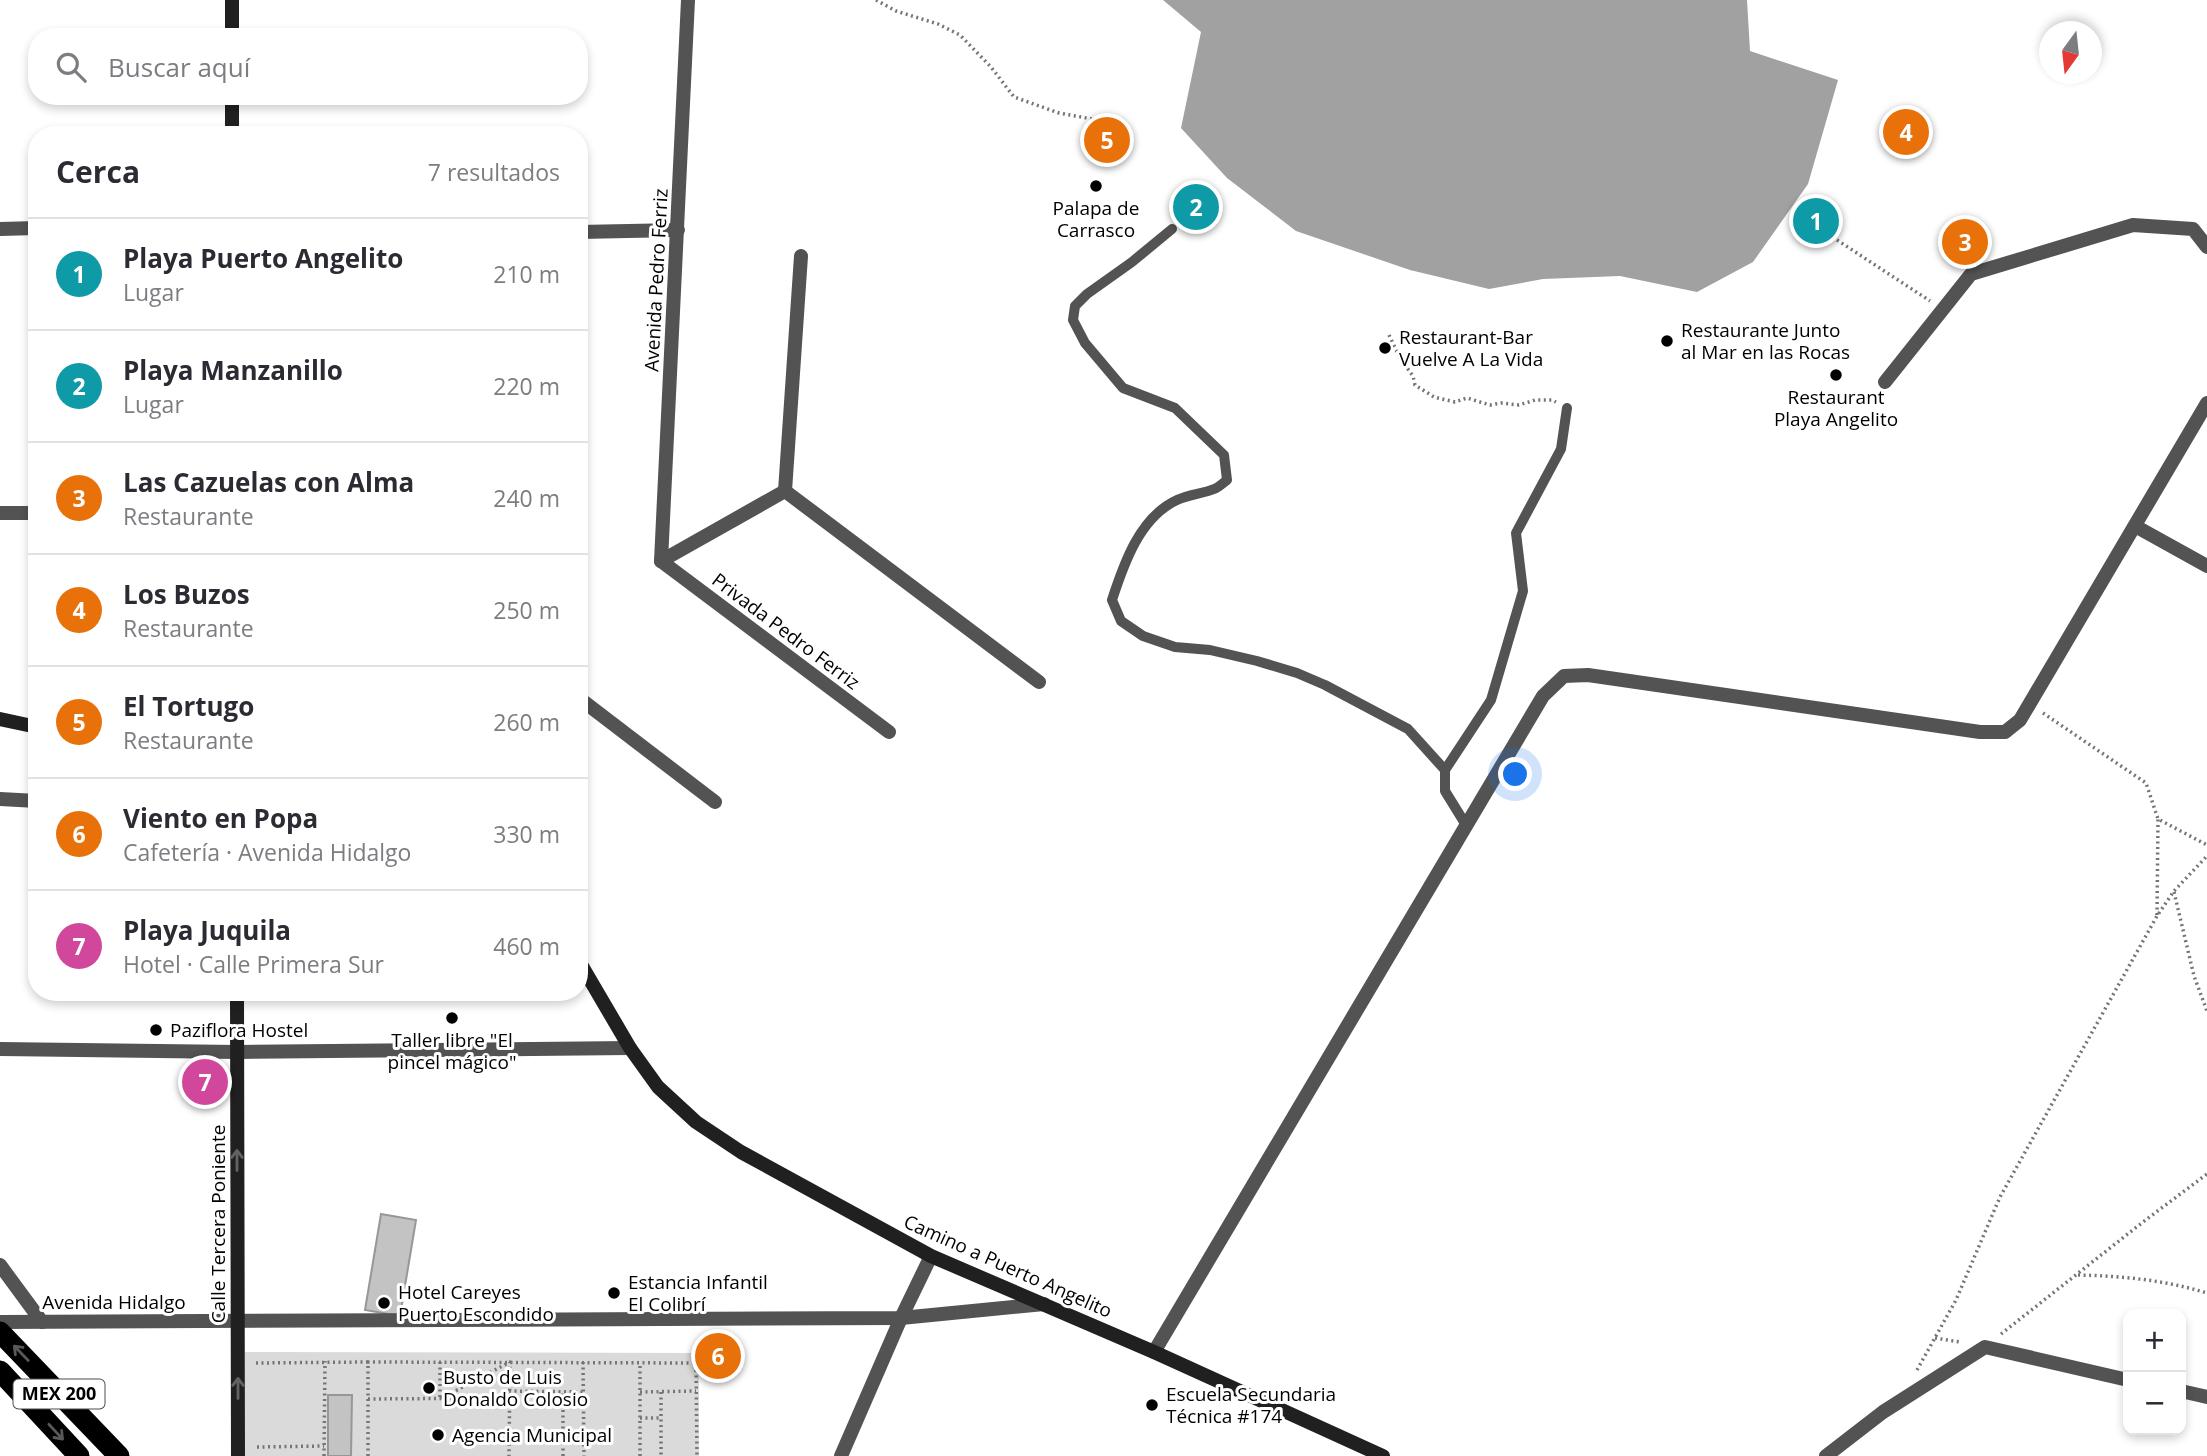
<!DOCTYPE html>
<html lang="es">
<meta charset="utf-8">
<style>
:root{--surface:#fff;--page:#f2f2f3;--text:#2b2b33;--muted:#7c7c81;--line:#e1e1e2;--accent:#000}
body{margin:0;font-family:"Open Sans",sans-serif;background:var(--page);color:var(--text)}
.controls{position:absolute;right:21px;bottom:21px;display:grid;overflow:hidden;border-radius:14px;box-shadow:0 4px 10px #0003}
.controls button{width:63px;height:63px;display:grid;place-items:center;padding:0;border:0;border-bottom:2px solid var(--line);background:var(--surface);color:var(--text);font:35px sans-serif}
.compass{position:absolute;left:2039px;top:21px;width:63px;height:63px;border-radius:50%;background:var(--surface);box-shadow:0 4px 10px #0003;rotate:195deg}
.you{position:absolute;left:1516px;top:775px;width:24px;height:24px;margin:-18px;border:5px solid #fff;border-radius:50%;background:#1a73e8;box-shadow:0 0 0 10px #1a73e833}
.badge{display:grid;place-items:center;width:46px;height:46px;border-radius:50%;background:var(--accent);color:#fff;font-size:23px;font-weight:700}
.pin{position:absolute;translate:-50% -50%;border:4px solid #fff;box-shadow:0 2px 7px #0006}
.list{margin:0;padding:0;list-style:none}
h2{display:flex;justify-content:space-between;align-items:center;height:91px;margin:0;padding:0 28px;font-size:30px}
h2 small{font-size:23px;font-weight:400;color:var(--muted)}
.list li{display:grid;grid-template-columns:46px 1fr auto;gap:21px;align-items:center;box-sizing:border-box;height:112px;padding:0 28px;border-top:2px solid var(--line)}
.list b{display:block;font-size:26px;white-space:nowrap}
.list p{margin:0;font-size:23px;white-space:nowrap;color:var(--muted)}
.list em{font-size:23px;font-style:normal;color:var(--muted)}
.icon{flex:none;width:38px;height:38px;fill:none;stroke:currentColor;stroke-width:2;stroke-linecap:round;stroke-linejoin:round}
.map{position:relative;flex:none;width:2207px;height:1456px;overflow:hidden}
.search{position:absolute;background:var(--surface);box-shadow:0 4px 10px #0003;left:28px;top:28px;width:560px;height:77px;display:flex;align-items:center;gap:18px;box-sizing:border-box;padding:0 24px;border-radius:28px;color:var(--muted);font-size:26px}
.panel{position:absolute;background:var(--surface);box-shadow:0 4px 10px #0003;left:28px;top:126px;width:560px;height:875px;border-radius:28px}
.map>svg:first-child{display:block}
.green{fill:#dadada}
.water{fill:#a1a1a1}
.building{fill:#c3c3c3;stroke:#979797;stroke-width:2}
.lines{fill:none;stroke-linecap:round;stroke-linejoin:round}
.path{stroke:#757575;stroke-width:3.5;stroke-dasharray:2 3.5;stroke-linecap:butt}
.lane{stroke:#535353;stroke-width:10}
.street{stroke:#535353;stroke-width:14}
.secondary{stroke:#202020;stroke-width:14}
.highway{stroke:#000;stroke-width:21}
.oneway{stroke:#636363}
.oneway2{stroke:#595959}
.poi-dot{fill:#000;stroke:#fff;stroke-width:2.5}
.labels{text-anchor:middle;stroke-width:6;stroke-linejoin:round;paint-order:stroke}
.shield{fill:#fff;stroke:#4c4c4c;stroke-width:2}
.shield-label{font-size:18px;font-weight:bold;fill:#000}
.poi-label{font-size:19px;fill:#000;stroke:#fff;text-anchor:start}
.street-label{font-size:19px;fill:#000;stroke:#fff}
</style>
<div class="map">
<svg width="2207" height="1456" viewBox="0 0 2207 1456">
<rect width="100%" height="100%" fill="#fff"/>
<!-- green -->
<path class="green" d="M245,1352L699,1353V1456H245Z"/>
<!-- water -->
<path class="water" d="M1163,0H1747L1750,51L1838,80L1808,184L1753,262L1697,292L1620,276L1543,279L1489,289L1410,270L1296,231L1227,178L1181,128L1201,32Z"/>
<!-- building -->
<g class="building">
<path d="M381,1214L416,1220L400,1316L365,1310Z"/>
<path d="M328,1395H352L351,1456H328Z"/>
</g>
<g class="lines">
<!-- path -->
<g class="path">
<path d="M876,0L896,11L938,24L960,35L991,67L1014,97L1059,113L1109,122"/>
<path d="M1837,240L1930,301"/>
<path d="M1389,335L1400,358L1413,376L1415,385L1434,397L1455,402L1467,398L1490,405L1501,403L1519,405L1535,400H1552L1556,402"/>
<path d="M2043,713L2146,783L2158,819L2207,845"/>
<path d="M2174,892L2194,976L2207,1011"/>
<path d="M2157,915L2158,819"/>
<path d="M2078,1275C2123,1276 2164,1280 2207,1293"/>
<path d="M2001,1334L2143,1222L2207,1174"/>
<path d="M1935,1338L1960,1342"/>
<path d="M440,1362V1399L510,1362L509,1456"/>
<path d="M583,1362L584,1456"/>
<path d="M256,1363L368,1362"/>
<path d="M1917,1370L1956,1300L2000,1197L2157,916L2174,891L2207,856"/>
<path d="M509,1391L583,1392"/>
<path d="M640,1392L696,1391"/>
<path d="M661,1392V1456"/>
<path d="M368,1399L509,1398"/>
<path d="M640,1418H661"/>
<path d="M257,1447L324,1446"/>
<path d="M324,1456L325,1361"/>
<path d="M368,1456V1362L696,1363L697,1456"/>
<path d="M563,1456V1392"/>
<path d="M640,1456V1363"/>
</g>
<!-- lane -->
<g class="lane">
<path d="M1172,229L1132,262L1087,294L1075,306L1073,320L1085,343L1123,388L1175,408L1224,455L1227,480C1223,483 1218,488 1214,489C1202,494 1189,494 1177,500C1140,517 1124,563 1112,600L1121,621L1143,636L1175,647L1210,650L1257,661L1297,673L1325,685L1408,729L1445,770"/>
<path d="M1466,825L1445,791V770L1491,700L1523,591L1516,533L1561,449L1567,408"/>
</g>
<!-- street -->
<g class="street">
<path d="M0,229L37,228"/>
<path d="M579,232L678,230"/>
<path d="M1885,382L1971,274L2133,225L2193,229L2207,247"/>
<path d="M785,491L1039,682"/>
<path d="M785,491L801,256"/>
<path d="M0,513H37"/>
<path d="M2135,526L2207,566"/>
<path d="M661,561L688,0"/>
<path d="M661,561L889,732"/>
<path d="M661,561L785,491"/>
<path d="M579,698L715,802"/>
<path d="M0,799L37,801"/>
<path d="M0,1049L237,1052L630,1048"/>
<path d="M0,1265L42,1322"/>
<path d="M0,1322L901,1318L1044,1304"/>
<path d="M1154,1352L1543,696L1564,676L1588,675L1980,732H2005L2020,720L2207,403"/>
<path d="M2181,1391L2207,1397"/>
<path d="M841,1456L901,1318L931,1256"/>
<path d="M1826,1456L1883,1412L1985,1347L2128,1380"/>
</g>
<!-- secondary -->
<g class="secondary">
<path d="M232,0V37"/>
<path d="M232,96V135"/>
<path d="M0,719L37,727"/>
<path d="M579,961L630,1048L658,1087L696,1122L741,1152L931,1256L1154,1352L1383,1456"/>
<path d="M237,992L238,1456"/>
</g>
<!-- highway -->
<g class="highway">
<path d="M0,1332L119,1456"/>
<path d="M0,1371L79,1456"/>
</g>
</g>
<!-- one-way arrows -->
<defs><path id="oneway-shaft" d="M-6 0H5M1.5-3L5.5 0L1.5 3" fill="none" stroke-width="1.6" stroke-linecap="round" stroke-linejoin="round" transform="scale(1.75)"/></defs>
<g class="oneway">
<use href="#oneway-shaft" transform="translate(237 1160) rotate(-90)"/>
<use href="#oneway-shaft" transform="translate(238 1388) rotate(-90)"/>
</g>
<g class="oneway2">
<use href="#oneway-shaft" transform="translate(21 1353) rotate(-134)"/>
<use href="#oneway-shaft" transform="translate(56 1432) rotate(47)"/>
</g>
<!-- markers -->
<g class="poi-dot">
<circle cx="1096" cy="186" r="7"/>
<circle cx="1667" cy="341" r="7"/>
<circle cx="1385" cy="348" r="7"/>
<circle cx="1836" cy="375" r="7"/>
<circle cx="452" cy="1018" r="7"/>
<circle cx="156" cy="1030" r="7"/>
<circle cx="614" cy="1293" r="7"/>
<circle cx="384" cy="1303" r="7"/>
<circle cx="429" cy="1388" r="7"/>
<circle cx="1152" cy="1405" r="7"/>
<circle cx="438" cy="1435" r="7"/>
</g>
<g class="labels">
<!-- shield labels -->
<rect class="shield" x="13.5" y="1379.5" width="91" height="29" rx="5"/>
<g class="shield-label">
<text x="59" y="1400">MEX 200</text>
</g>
<!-- poi labels -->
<g class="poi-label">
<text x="1096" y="215" text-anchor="middle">Palapa de<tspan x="1096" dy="22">Carrasco</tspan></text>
<text x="1681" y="337">Restaurante Junto<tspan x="1681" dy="22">al Mar en las Rocas</tspan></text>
<text x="1399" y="344">Restaurant-Bar<tspan x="1399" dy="22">Vuelve A La Vida</tspan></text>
<text x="1836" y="404" text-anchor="middle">Restaurant<tspan x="1836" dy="22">Playa Angelito</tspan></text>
<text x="170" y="1037">Paziflora Hostel</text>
<text x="452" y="1047" text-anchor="middle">Taller libre "El<tspan x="452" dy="22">pincel mágico"</tspan></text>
<text x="628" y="1289">Estancia Infantil<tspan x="628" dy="22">El Colibrí</tspan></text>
<text x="398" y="1299">Hotel Careyes<tspan x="398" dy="22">Puerto Escondido</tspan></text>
<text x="443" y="1384">Busto de Luis<tspan x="443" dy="22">Donaldo Colosio</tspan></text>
<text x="1166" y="1401">Escuela Secundaria<tspan x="1166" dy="22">Técnica #174</tspan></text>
<text x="452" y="1442">Agencia Municipal</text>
</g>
<!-- street labels -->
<g class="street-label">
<text transform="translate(656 280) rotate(-87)" y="7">Avenida Pedro Ferriz</text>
<text transform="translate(786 631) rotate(37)" y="7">Privada Pedro Ferriz</text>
<text transform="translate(218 1224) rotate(-90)" y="7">Calle Tercera Poniente</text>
<text transform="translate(1008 1266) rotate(24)" y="7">Camino a Puerto Angelito</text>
<text x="114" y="1309">Avenida Hidalgo</text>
</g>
</g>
</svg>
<div class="controls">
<button>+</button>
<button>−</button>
</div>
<svg class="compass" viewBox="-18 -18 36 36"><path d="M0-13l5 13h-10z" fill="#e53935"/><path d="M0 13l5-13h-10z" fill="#7c7c81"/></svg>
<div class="you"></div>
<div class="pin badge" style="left:1816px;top:221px;background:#0f9aa8">1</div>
<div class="pin badge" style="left:1196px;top:207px;background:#0f9aa8">2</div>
<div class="pin badge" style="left:1965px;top:242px;background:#e8710a">3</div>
<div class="pin badge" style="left:1906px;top:132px;background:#e8710a">4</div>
<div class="pin badge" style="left:1107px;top:140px;background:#e8710a">5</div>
<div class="pin badge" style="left:718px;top:1356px;background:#e8710a">6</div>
<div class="pin badge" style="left:205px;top:1082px;background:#d1479c">7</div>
<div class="search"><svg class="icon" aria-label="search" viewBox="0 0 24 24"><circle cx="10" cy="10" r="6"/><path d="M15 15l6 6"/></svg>Buscar aquí</div>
<section class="panel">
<h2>Cerca<small>7 resultados</small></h2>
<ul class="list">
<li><span class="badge" style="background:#0f9aa8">1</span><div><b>Playa Puerto Angelito</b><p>Lugar</p></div><em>210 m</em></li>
<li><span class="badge" style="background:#0f9aa8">2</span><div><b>Playa Manzanillo</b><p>Lugar</p></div><em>220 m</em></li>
<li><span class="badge" style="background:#e8710a">3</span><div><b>Las Cazuelas con Alma</b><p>Restaurante</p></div><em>240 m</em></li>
<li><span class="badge" style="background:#e8710a">4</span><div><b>Los Buzos</b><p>Restaurante</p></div><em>250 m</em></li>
<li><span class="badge" style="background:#e8710a">5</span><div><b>El Tortugo</b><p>Restaurante</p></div><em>260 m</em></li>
<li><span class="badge" style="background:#e8710a">6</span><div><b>Viento en Popa</b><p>Cafetería · Avenida Hidalgo</p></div><em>330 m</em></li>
<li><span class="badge" style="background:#d1479c">7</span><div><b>Playa Juquila</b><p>Hotel · Calle Primera Sur</p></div><em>460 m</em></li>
</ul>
</section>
</div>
